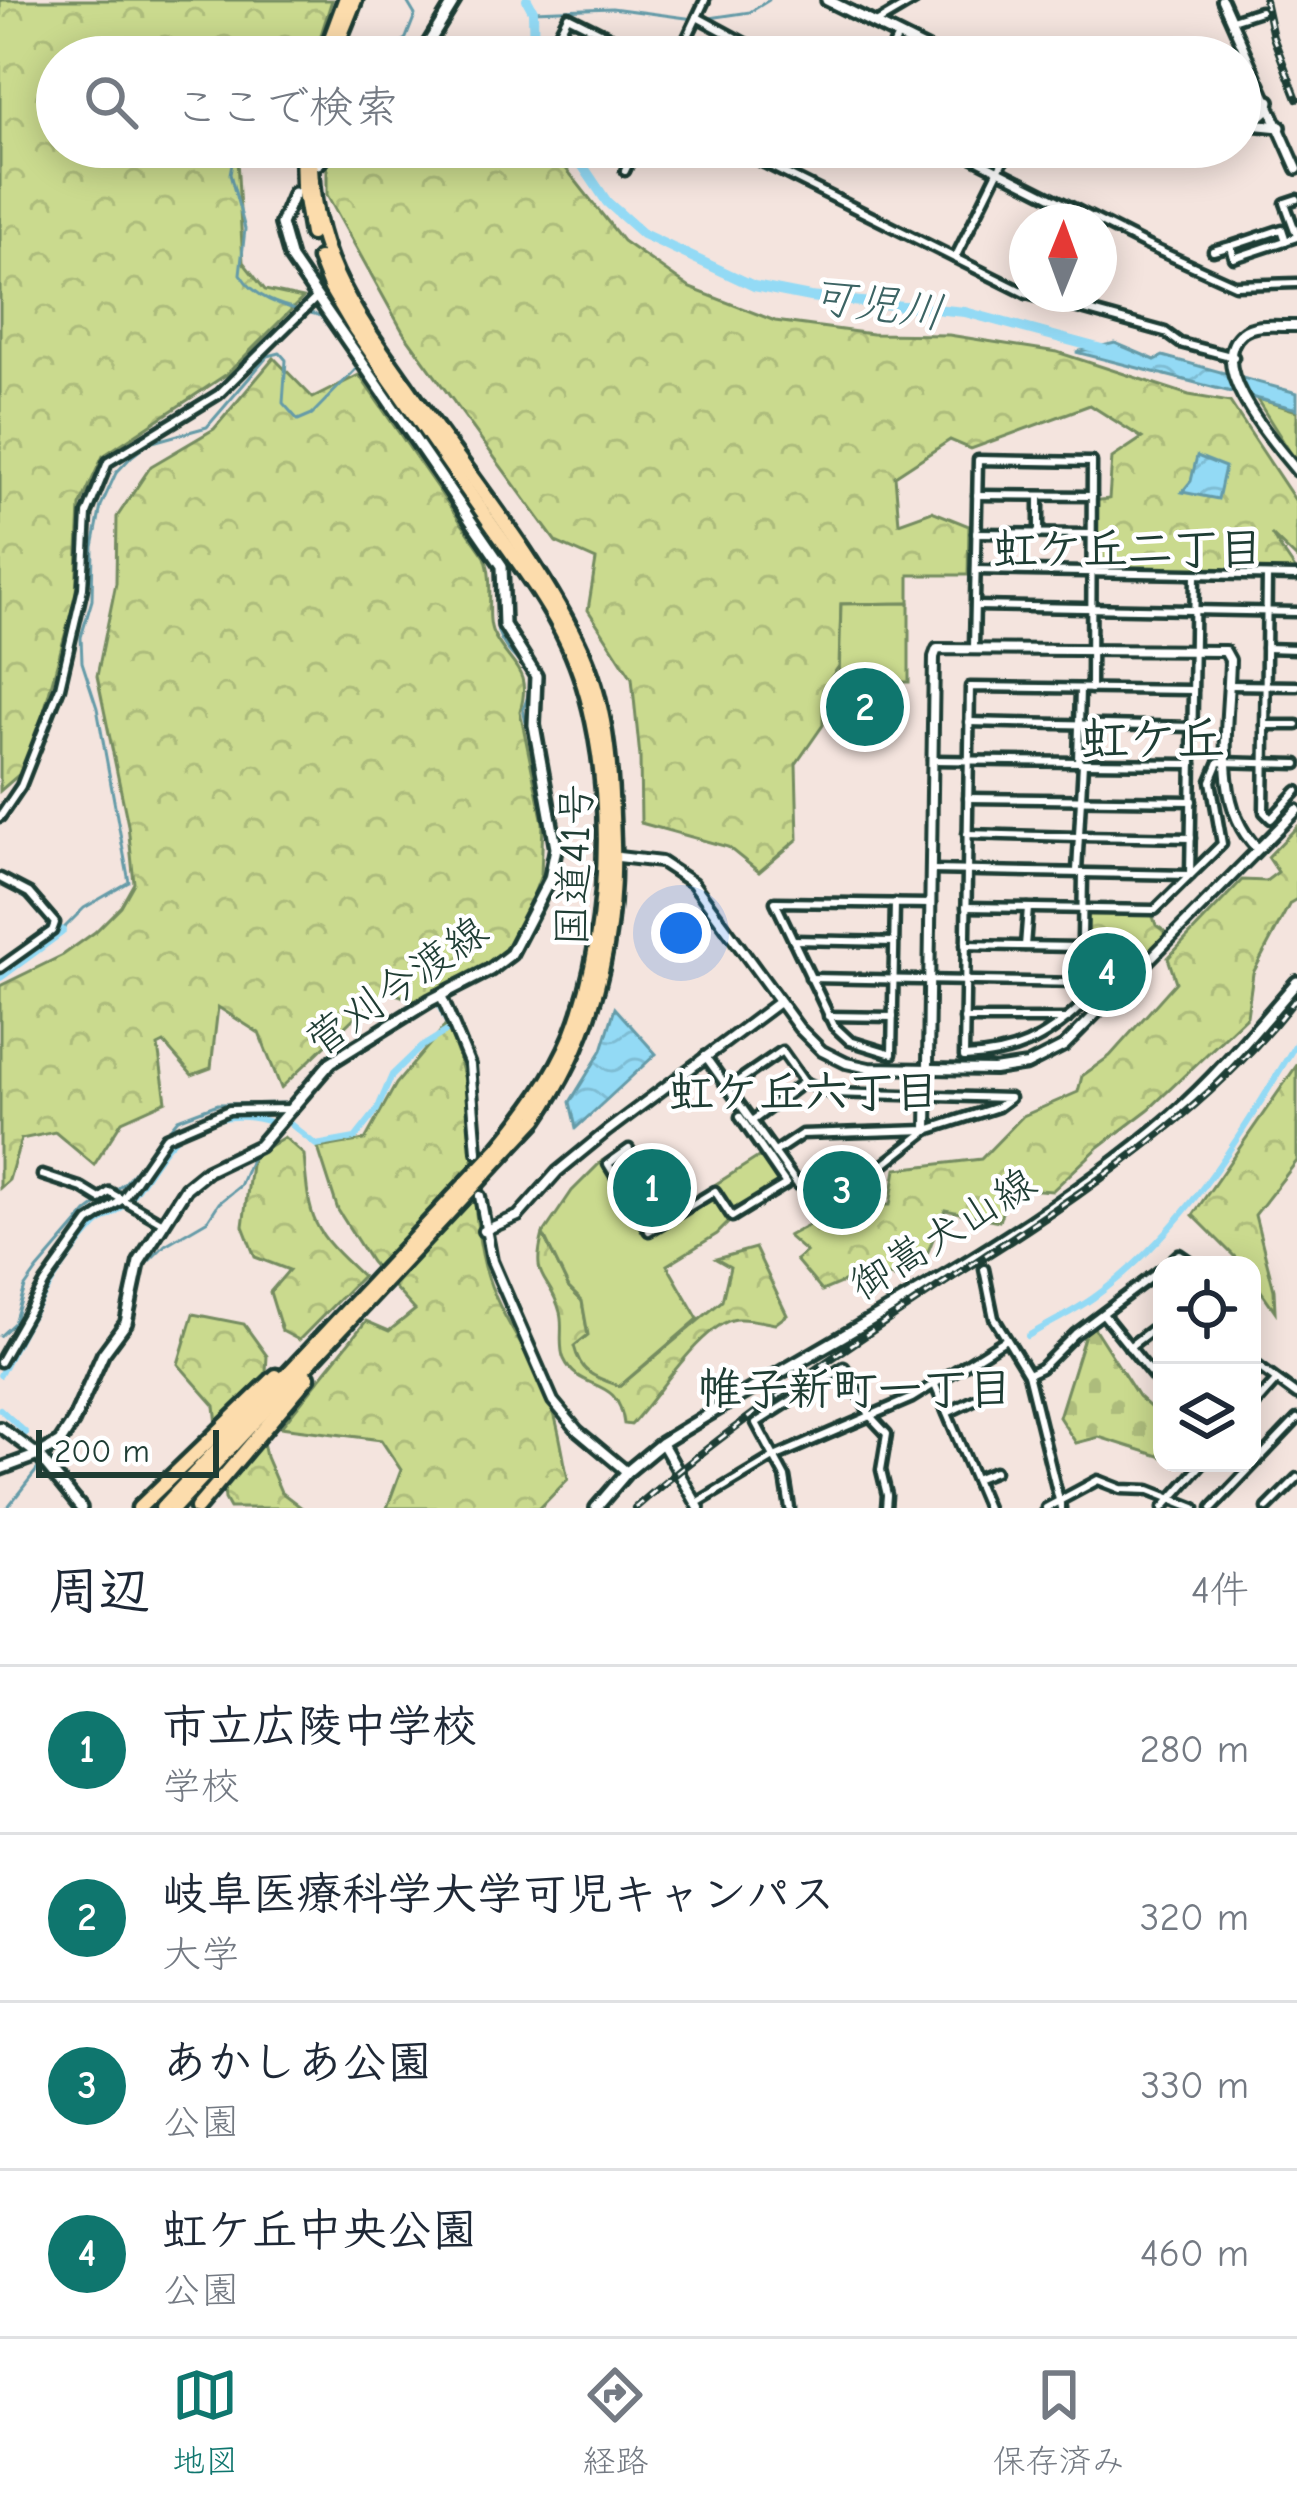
<!DOCTYPE html>
<html lang="ja">
<meta charset="utf-8">
<style>
:root{--surface:#fff;--page:#f6f6f7;--text:#1f2937;--muted:#747a83;--line:#e0e1e3;--accent:#0f766e}
body{margin:0;font-family:"Comic Neue","Klee One",sans-serif;background:var(--page);color:var(--text)}
.controls{position:absolute;right:36px;bottom:36px;display:grid;overflow:hidden;border-radius:24px;box-shadow:0 6px 30px #0003}
.controls button{width:108px;height:108px;display:grid;place-items:center;padding:0;border:0;border-bottom:3px solid var(--line);background:var(--surface);color:var(--text);font:60px sans-serif}
.compass{position:absolute;left:1009px;top:204px;width:108px;height:108px;border-radius:50%;background:var(--surface);box-shadow:0 6px 30px #0003;rotate:1deg}
.scale{position:absolute;left:36px;bottom:30px;width:183px;box-sizing:border-box;padding-left:12px;border:6px solid #1f3d34;border-top:0;font-size:33px;line-height:42px;white-space:nowrap;color:#1f3d34;-webkit-text-stroke:9px #fff;paint-order:stroke}
.you{position:absolute;left:681px;top:933px;width:42px;height:42px;margin:-30px;border:9px solid #fff;border-radius:50%;background:#1a73e8;box-shadow:0 0 0 18px #1a73e833}
.badge{display:grid;place-items:center;width:78px;height:78px;border-radius:50%;background:var(--accent);color:#fff;font-size:39px;font-weight:700}
.pin{position:absolute;translate:-50% -50%;border:6px solid #fff;box-shadow:0 3px 12px #0006}
.list{margin:0;padding:0;list-style:none}
h2{display:flex;justify-content:space-between;align-items:center;height:156px;margin:0;padding:0 48px;font-size:51px}
h2 small{font-size:39px;font-weight:400;color:var(--muted)}
.list li{display:grid;grid-template-columns:78px 1fr auto;gap:36px;align-items:center;box-sizing:border-box;height:168px;padding:0 48px;border-top:3px solid var(--line)}
.list b{display:block;font-size:45px;white-space:nowrap}
.list p{margin:0;font-size:39px;white-space:nowrap;color:var(--muted)}
.list em{font-size:39px;font-style:normal;color:var(--muted)}
.icon{flex:none;width:66px;height:66px;fill:none;stroke:currentColor;stroke-width:2;stroke-linecap:round;stroke-linejoin:round}
.map{position:relative;flex:none;width:1297px;height:1508px;overflow:hidden}
.search{position:absolute;background:var(--surface);box-shadow:0 6px 30px #0003;left:36px;right:36px;top:36px;height:132px;display:flex;align-items:center;gap:30px;box-sizing:border-box;padding:0 42px;border-radius:66px;color:var(--muted);font-size:45px}
.sheet{height:828px;background:var(--surface)}
nav{display:flex;justify-content:space-around;align-items:center;box-sizing:border-box;height:168px;border-top:3px solid var(--line);background:var(--surface);font-size:33px;color:var(--muted)}
nav a{display:grid;justify-items:center;gap:6px}
nav .on{color:var(--accent)}
.map>svg:first-child{display:block}
.forest{fill:url(#forest-crowns);stroke:#748c61;stroke-width:3}
.cemetery{fill:url(#cemetery-stones);stroke:#748c61;stroke-width:3}
.garden{fill:#cada8e;stroke:#748c61;stroke-width:3}
.water{fill:url(#water-waves);stroke:#659ba8;stroke-width:3}
.lines{fill:none;stroke-linecap:round;stroke-linejoin:round}
.stream{stroke:#659ba8;stroke-width:3}
.canal{stroke:#93daf5;stroke-width:6}
.river{stroke:#93daf5;stroke-width:10}
.minor-casing{stroke:#1f3d34;stroke-width:15}
.tertiary-casing{stroke:#1f3d34;stroke-width:16}
.secondary-casing{stroke:#1f3d34;stroke-width:18}
.trunk-casing{stroke:#1f3d34;stroke-width:21}
.minor{stroke:#fff;stroke-width:6}
.tertiary{stroke:#fff;stroke-width:8}
.secondary{stroke:#fff;stroke-width:9}
.trunk{stroke:#fcdcac;stroke-width:12}
.rail-casing{stroke:#1f3d34;stroke-width:8}
.rail{stroke:#fff;stroke-width:3;stroke-dasharray:9;stroke-linecap:butt}
.labels{text-anchor:middle;stroke-width:9;stroke-linejoin:round;paint-order:stroke}
.street-label{font-size:42px;fill:#1f3d34;stroke:#fff}
.water-label{font-size:45px;font-style:italic;fill:#3c6464;stroke:#fff}
.neighbourhood-label{font-size:45px;font-weight:bold;fill:#1f3d34;stroke:#fff}
.quarter-label{font-size:48px;font-weight:bold;fill:#1f3d34;stroke:#fff}
</style>
<div class="map">
<svg width="1297" height="1508" viewBox="0 0 1297 1508">
<defs>
<pattern id="forest-crowns" width="20" height="18" patternUnits="userSpaceOnUse" patternTransform="scale(3)"><rect width="20" height="18" fill="#cada8e"/><path d="M2 6a3 3 0 1 1 6 0M12 15a3 3 0 1 1 6 0" fill="none" stroke="#adbc7b"/></pattern>
<pattern id="cemetery-stones" width="16" height="16" patternUnits="userSpaceOnUse" patternTransform="scale(3)"><rect width="16" height="16" fill="#cada8e"/><path d="M2 7V4a2 2 0 0 1 4 0v3zM10 15v-3a2 2 0 0 1 4 0v3z" fill="#adbc7b"/></pattern>
<pattern id="water-waves" width="16" height="10" patternUnits="userSpaceOnUse" patternTransform="scale(3)"><rect width="16" height="10" fill="#93daf5"/><path d="M0 5q4-4 8 0t8 0" fill="none" stroke="#7ebcd3"/></pattern>
</defs>
<rect width="100%" height="100%" fill="#f4e4de"/>
<filter id="ink" filterUnits="userSpaceOnUse"><feTurbulence type="fractalNoise" baseFrequency=".00833" numOctaves="2"/><feDisplacementMap in="SourceGraphic" scale="24" xChannelSelector="R" yChannelSelector="G"/><feConvolveMatrix kernelMatrix="1 2 1 2 8 2 1 2 1" color-interpolation-filters="sRGB"/></filter>
<g filter="url(#ink)">
<!-- forest -->
<g class="forest">
<path d="M0,0H332L314,57H57V147H252L237,159L243,262L265,290L303,298L227,374L103,456L80,506L76,595L29,766L0,791Z"/>
<path d="M340,147H549L623,241L690,288L775,321L872,334L949,335L1057,352L1189,395L1230,402L1297,503V559L1271,534L1297,572L1267,576L1092,573V501L1109,499L1112,458L1142,438L1090,405L971,449L950,440L895,476L899,523L932,511L969,526L968,575H909V603L841,604L839,666L823,689V725L796,764L798,839L759,872L728,847L641,823L640,757L632,678L588,610L596,560L556,542L403,332L327,195V161Z"/>
<path d="M274,358L313,398L359,375L485,557C495,583 485,616 493,633C508,665 533,668 520,711L543,823L541,875L511,954L425,1004L390,992L358,1014L281,1088L259,1033L218,1007L211,1068L192,1075L164,1043L158,1046L166,1101L122,1121L94,1165L55,1132L21,1139L9,1180L0,1188V986L63,955L95,932L121,906L134,883L128,825L97,676L116,583L117,517L151,466L214,429Z"/>
<path d="M1256,398L1297,411V463Z"/>
<path d="M1297,827V899L1290,903L1253,973L1247,1016L1149,1109L1099,1147L1052,1191L1011,1188L999,1221L945,1210L927,1254L902,1280L871,1270L822,1291L796,1260L806,1252L788,1236C822,1217 851,1204 890,1205L896,1169L981,1159L1023,1116L1078,1092L1082,1076L1110,1056L1176,982L1168,958L1242,880L1266,881L1278,872L1268,857Z"/>
<path d="M1091,914H1152L1156,925L1167,933L1087,1011V916Z"/>
<path d="M446,1025C486,1106 463,1181 485,1267C497,1314 530,1353 549,1398C559,1423 562,1453 568,1479L540,1508H387L401,1470L381,1440L281,1427L366,1321L389,1331L415,1310L371,1262L338,1210L318,1148L365,1140L396,1084Z"/>
<path d="M1297,1065V1161L1255,1215L1274,1290L1275,1311L1252,1278V1265H1243L1193,1215Z"/>
<path d="M284,1137L304,1155C309,1222 312,1230 362,1276L299,1340L282,1331L270,1292L289,1270L255,1257L243,1226L252,1157Z"/>
<path d="M823,1165L873,1167L884,1181L882,1197L814,1208L797,1184Z"/>
<path d="M543,1234L569,1288L582,1301L588,1336L620,1386L722,1301L730,1267L716,1259L755,1248L787,1315L775,1324C763,1322 748,1318 737,1319C702,1322 656,1399 631,1425L624,1424C618,1373 581,1395 564,1359C558,1346 564,1326 560,1312C550,1274 530,1283 543,1234Z"/>
<path d="M193,1314L244,1324L267,1356L262,1437L266,1457L281,1492L302,1508H230L225,1499L215,1406L178,1364Z"/>
</g>
<!-- cemetery -->
<path class="cemetery" d="M1093,1326L1138,1396L1162,1418V1457L1099,1437L1076,1443L1059,1417L1086,1331Z"/>
<!-- garden -->
<g class="garden">
<path d="M909,603V682H839L841,604Z"/>
<path d="M760,1156L778,1183L733,1211L716,1184Z"/>
<path d="M602,1161L648,1235L710,1197L714,1203L718,1201L731,1220L717,1234L667,1265L698,1319L620,1386C594,1377 581,1374 574,1346L588,1335L582,1301L569,1288L543,1234L572,1191Z"/>
</g>
<!-- water -->
<g class="water">
<path d="M1115,343L1155,360L1163,356L1297,393V409L1076,352Z"/>
<path d="M1197,456L1225,467L1218,499L1182,492L1191,481Z"/>
<path d="M615,1008L656,1054L576,1128L570,1102L602,1050Z"/>
</g>
<g class="lines">
<!-- stream -->
<g class="stream">
<path d="M533,11L612,8L694,19"/>
<path d="M703,19L750,12L769,0"/>
<path d="M388,57L406,38L415,15L406,0"/>
<path d="M358,367L432,472"/>
<path d="M492,559L498,578"/>
<path d="M498,593C498,605 495,621 498,632C509,665 544,664 523,709L545,809"/>
<path d="M548,863L549,836"/>
<path d="M0,883L33,903L40,915"/>
<path d="M61,931L84,908L129,882L97,708L82,662L81,637L92,600L93,547L101,506L116,473L132,456L149,443L207,427L268,356L280,353L286,360L283,403L298,420L312,414L358,367L321,316C290,307 259,304 240,274L245,229L230,174L235,147"/>
<path d="M405,1011L488,965L506,949L547,872"/>
<path d="M334,1055L377,1029"/>
<path d="M288,1104L326,1061"/>
<path d="M254,1142L266,1131"/>
<path d="M142,1268L165,1245L208,1220L219,1203L240,1186L253,1155"/>
<path d="M0,1336L14,1323L25,1287L37,1270L87,1212L125,1183L178,1119L218,1104L288,1103"/>
<path d="M105,1360L131,1324L139,1283"/>
<path d="M48,1459L72,1436L87,1402"/>
<path d="M7,1508L40,1466"/>
</g>
<!-- canal -->
<g class="canal">
<path d="M288,1122L316,1145L355,1138L377,1110L392,1075L421,1047L450,1029L438,1003"/>
<path d="M1028,1336C1050,1323 1073,1312 1093,1298C1183,1234 1241,1135 1297,1042"/>
<path d="M0,1375C26,1324 56,1268 95,1226C104,1217 117,1213 125,1204C142,1186 153,1162 170,1144C195,1116 241,1111 273,1123"/>
<path d="M0,1409L26,1433"/>
</g>
<!-- river -->
<g class="river">
<path d="M527,0L533,11L534,57"/>
<path d="M570,147L607,202L643,234L754,286L810,297L965,312L1109,351"/>
<path d="M0,976L61,931"/>
</g>
<!-- minor casing -->
<g class="minor-casing">
<g id="minor">
<path d="M697,17L771,57"/>
<path d="M1232,20L1260,11"/>
<path d="M876,23L915,0"/>
<path d="M565,57L560,31L568,16L650,57"/>
<path d="M678,57L705,0"/>
<path d="M888,57L898,36"/>
<path d="M732,147L1027,294"/>
<path d="M952,147L1146,245L1235,285L1297,283"/>
<path d="M625,171L636,147"/>
<path d="M1297,199L1285,203L1297,236"/>
<path d="M1286,241L1282,229L1231,246L1234,258L1297,237"/>
<path d="M1213,251L1231,246"/>
<path d="M955,258L1010,147"/>
<path d="M1027,294L1165,332L1180,343L1234,357"/>
<path d="M977,495L1092,496"/>
<path d="M976,533L1092,534"/>
<path d="M1039,533V496"/>
<path d="M976,570L1297,576"/>
<path d="M1267,576L1264,812L1271,819L1297,791"/>
<path d="M975,606L1297,612"/>
<path d="M974,647L978,460L1092,462L1091,689"/>
<path d="M1266,648L1297,649"/>
<path d="M1230,685L1297,686"/>
<path d="M969,722L1193,727"/>
<path d="M1265,725H1297"/>
<path d="M932,760L1078,762"/>
<path d="M1083,763L1192,764"/>
<path d="M968,798L1192,801"/>
<path d="M0,817L21,786L60,687L83,588L87,514L108,462L219,394L317,297"/>
<path d="M967,834L1077,837"/>
<path d="M1081,836L1191,838"/>
<path d="M932,870L1190,875"/>
<path d="M1077,871L1083,763L1078,762L1080,689"/>
<path d="M1083,873L1081,1006C1044,1041 1014,1055 964,1057L970,687L1193,690"/>
<path d="M1190,875L1195,575"/>
<path d="M0,878L29,893L55,923L52,931L0,968"/>
<path d="M895,903L892,1054L850,1041L834,1026L775,902L931,904"/>
<path d="M966,907L1155,910L1222,844L1211,781L1219,762L1297,764"/>
<path d="M793,940L894,942"/>
<path d="M965,945L1081,947"/>
<path d="M1025,946L1028,908"/>
<path d="M810,978L1081,983"/>
<path d="M828,1016L893,1017"/>
<path d="M964,1019H1067"/>
<path d="M705,1056L797,1184L823,1165L882,1166L925,1132"/>
<path d="M728,1088L782,1051L804,1082L830,1093L1010,1098L998,1107L927,1130L802,1134L775,1152"/>
<path d="M752,1121L804,1082"/>
<path d="M629,1149L608,1164L649,1231L715,1191L732,1217L786,1184L740,1117"/>
<path d="M42,1175L82,1188L100,1199L109,1192L163,1223"/>
<path d="M1167,1265L1179,1254L1195,1265"/>
<path d="M984,1269L994,1318L1028,1374L1061,1508"/>
<path d="M1103,1314L1162,1387"/>
<path d="M1129,1347L1162,1322"/>
<path d="M0,1362L45,1283L89,1222L123,1199L166,1137L229,1110L290,1109"/>
<path d="M1252,1362L1297,1395"/>
<path d="M1028,1374L1041,1368L1075,1334L1162,1269"/>
<path d="M935,1385L987,1508"/>
<path d="M1252,1408L1276,1381"/>
<path d="M947,1413L976,1399"/>
<path d="M975,1479L995,1471"/>
<path d="M697,1503L772,1458L912,1398L1005,1340"/>
<path d="M790,1508L785,1477L756,1423L844,1367L871,1417L887,1434L881,1470L887,1495L886,1508"/>
<path d="M1046,1508L1098,1480L1121,1489L1149,1490L1195,1508"/>
<path d="M1163,1508L1203,1463"/>
<path d="M1212,1508L1297,1419"/>
<path d="M1267,1508L1297,1478"/>
</g>
</g>
<!-- tertiary casing -->
<g class="tertiary-casing">
<g id="tertiary">
<path d="M1222,0L1297,169"/>
<path d="M1297,326C1280,327 1255,322 1242,333C1203,366 1277,446 1297,471"/>
<path d="M610,856L661,862L693,883L799,1028L822,1051L846,1063L869,1068L994,1070L1027,1065L1064,1046L1297,810"/>
<path d="M441,995L470,1065L477,1152"/>
<path d="M927,1130L934,657L937,649L1225,651L1230,660C1229,719 1211,804 1257,848"/>
<path d="M480,1196L492,1261L553,1401L578,1431L627,1472"/>
<path d="M483,1231L518,1216L557,1172L607,1131L779,1002"/>
<path d="M0,1427L38,1455"/>
<path d="M662,1443L699,1508"/>
</g>
</g>
<!-- secondary casing -->
<g class="secondary-casing">
<g id="secondary">
<path d="M827,0L942,57"/>
<path d="M420,57L455,0"/>
<path d="M1253,122L1266,110L1269,101"/>
<path d="M1240,123L1280,127"/>
<path d="M318,164L333,147"/>
<path d="M38,1455L81,1508"/>
<path d="M0,1469L38,1455L60,1442L73,1422L103,1354L126,1323L139,1262L186,1188L207,1171L259,1146L331,1062L431,1000L490,970L511,954L550,879L556,848L534,725L536,676L504,625L502,566L291,259L281,224L294,193"/>
<path d="M596,1508L627,1472L662,1443C829,1339 1024,1244 1172,1116C1218,1076 1257,1028 1297,982"/>
</g>
</g>
<!-- trunk casing -->
<g class="trunk-casing">
<g id="trunk">
<path d="M324,57L345,0"/>
<path d="M332,57L355,0"/>
<path d="M302,147L303,187L311,234"/>
<path d="M139,1508L276,1376"/>
<path d="M162,1508L498,1149C527,1114 554,1078 572,1035C615,927 618,750 568,644C546,597 513,556 484,514C440,452 397,390 354,328L331,289L319,259"/>
<path d="M174,1508L536,1119C593,1036 616,943 613,843C611,779 609,714 583,654C543,565 464,469 407,387C351,308 308,249 311,147"/>
<path d="M197,1508L308,1377"/>
</g>
</g>
<!-- minor -->
<use href="#minor" class="minor"/>
<!-- tertiary -->
<use href="#tertiary" class="tertiary"/>
<!-- secondary -->
<use href="#secondary" class="secondary"/>
<!-- trunk -->
<use href="#trunk" class="trunk"/>
<!-- rail casing -->
<g class="rail-casing">
<g id="rail">
<path d="M1265,0L1273,37L1297,99"/>
<path d="M635,1508C743,1414 864,1336 983,1257C1101,1179 1209,1111 1297,997"/>
</g>
</g>
<!-- rail -->
<use href="#rail" class="rail"/>
</g>
</g>
<g class="labels">
<!-- street labels -->
<g class="street-label">
<text transform="translate(573 865) rotate(-88)" y="15">国道41号</text>
<text transform="translate(396 985) rotate(-35)" y="15">菅刈今渡線</text>
<text transform="translate(942 1233) rotate(-32)" y="15">御嵩犬山線</text>
</g>
<!-- water labels -->
<g class="water-label">
<text transform="translate(877 303) rotate(8)" y="16">可児川</text>
</g>
<!-- neighbourhood labels -->
<g class="neighbourhood-label">
<text x="1128" y="564">虹ケ丘二丁目</text>
<text x="804" y="1107">虹ケ丘六丁目</text>
<text x="855" y="1404">帷子新町一丁目</text>
</g>
<!-- quarter labels -->
<g class="quarter-label">
<text x="1153" y="755">虹ケ丘</text>
</g>
</g>
</svg>
<div class="controls">
<button><svg class="icon" aria-label="locate" viewBox="0 0 24 24"><circle cx="12" cy="12" r="6"/><path d="M12 2v4M12 18v4M2 12h4M18 12h4"/></svg></button>
<button><svg class="icon" aria-label="layers" viewBox="0 0 24 24"><path d="M12 4l9 5-9 5-9-5zM3 14l9 5 9-5"/></svg></button>
</div>
<svg class="compass" viewBox="-18 -18 36 36"><path d="M0-13l5 13h-10z" fill="#e53935"/><path d="M0 13l5-13h-10z" fill="#747a83"/></svg>
<div class="scale">200 m</div>
<div class="you"></div>
<div class="pin badge" style="left:652px;top:1188px">1</div>
<div class="pin badge" style="left:865px;top:707px">2</div>
<div class="pin badge" style="left:842px;top:1190px">3</div>
<div class="pin badge" style="left:1107px;top:972px">4</div>
<div class="search"><svg class="icon" aria-label="search" viewBox="0 0 24 24"><circle cx="10" cy="10" r="6"/><path d="M15 15l6 6"/></svg>ここで検索</div>
</div>
<section class="sheet">
<h2>周辺<small>4件</small></h2>
<ul class="list">
<li><span class="badge">1</span><div><b>市立広陵中学校</b><p>学校</p></div><em>280 m</em></li>
<li><span class="badge">2</span><div><b>岐阜医療科学大学可児キャンパス</b><p>大学</p></div><em>320 m</em></li>
<li><span class="badge">3</span><div><b>あかしあ公園</b><p>公園</p></div><em>330 m</em></li>
<li><span class="badge">4</span><div><b>虹ケ丘中央公園</b><p>公園</p></div><em>460 m</em></li>
</ul>
</section>
<nav>
<a class="on"><svg class="icon" aria-label="map" viewBox="0 0 24 24"><path d="M3 6l6-2 6 2 6-2v14l-6 2-6-2-6 2zM9 4v14M15 6v14"/></svg>地図</a>
<a><svg class="icon" aria-label="directions" viewBox="0 0 24 24"><path d="M12 3l9 9-9 9-9-9zM9 14v-3h6M13 9l2 2-2 2"/></svg>経路</a>
<a><svg class="icon" aria-label="saved" viewBox="0 0 24 24"><path d="M7 4h10v16l-5-4-5 4z"/></svg>保存済み</a>
</nav>
